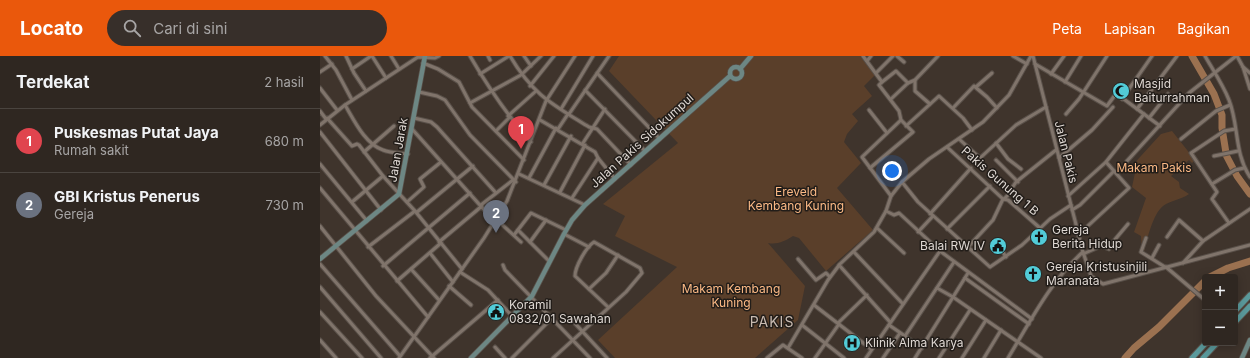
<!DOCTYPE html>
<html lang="id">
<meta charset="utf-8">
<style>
:root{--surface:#2f2721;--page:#372f2a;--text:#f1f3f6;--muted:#a7a5a5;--line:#4a443f;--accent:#ea580c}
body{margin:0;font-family:Inter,sans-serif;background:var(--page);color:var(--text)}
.controls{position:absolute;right:12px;bottom:12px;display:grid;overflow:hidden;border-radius:4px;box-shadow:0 2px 10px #0003}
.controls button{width:36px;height:36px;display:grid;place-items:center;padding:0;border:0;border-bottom:1px solid var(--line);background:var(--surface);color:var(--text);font:20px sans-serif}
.you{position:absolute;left:572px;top:115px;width:14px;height:14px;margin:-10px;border:3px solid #fff;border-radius:50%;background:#1a73e8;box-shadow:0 0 0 6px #1a73e833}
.badge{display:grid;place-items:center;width:26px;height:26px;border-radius:50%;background:var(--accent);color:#fff;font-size:13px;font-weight:700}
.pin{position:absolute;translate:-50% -33px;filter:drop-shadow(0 1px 2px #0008)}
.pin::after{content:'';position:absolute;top:21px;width:14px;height:12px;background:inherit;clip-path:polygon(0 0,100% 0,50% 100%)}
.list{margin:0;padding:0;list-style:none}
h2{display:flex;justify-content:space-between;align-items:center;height:52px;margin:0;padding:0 16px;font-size:17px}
h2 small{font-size:13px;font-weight:400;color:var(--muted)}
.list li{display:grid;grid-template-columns:26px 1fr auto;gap:12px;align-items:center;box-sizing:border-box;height:64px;padding:0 16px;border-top:1px solid var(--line)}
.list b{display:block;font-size:15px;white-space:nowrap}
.list p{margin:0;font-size:13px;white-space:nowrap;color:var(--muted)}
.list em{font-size:13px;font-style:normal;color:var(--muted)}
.icon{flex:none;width:22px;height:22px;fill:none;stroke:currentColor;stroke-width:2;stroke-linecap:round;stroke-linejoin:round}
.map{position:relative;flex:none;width:930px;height:302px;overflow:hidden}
header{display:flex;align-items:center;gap:24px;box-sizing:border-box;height:56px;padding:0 20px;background:var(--accent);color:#fff}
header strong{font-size:19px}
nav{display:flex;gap:22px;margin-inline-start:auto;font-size:14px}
.search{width:280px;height:36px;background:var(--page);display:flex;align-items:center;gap:10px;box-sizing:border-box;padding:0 14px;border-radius:22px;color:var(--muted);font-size:15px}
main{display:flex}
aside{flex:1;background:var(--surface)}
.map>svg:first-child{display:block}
.green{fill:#5a3f2a}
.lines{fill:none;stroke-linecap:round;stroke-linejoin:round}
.river{stroke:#9b7150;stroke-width:7}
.street-casing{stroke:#595049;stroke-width:5}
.secondary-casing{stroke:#595049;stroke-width:6}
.primary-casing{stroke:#595049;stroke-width:7}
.street{stroke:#80746b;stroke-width:3}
.secondary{stroke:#6d8784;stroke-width:4.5}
.primary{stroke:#5a9a9c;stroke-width:5}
.labels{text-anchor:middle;stroke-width:3;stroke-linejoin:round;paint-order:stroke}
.poi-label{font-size:12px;fill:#dfd8d3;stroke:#221d19;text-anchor:start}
.street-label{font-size:12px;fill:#dfd8d3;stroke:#221d19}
.park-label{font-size:12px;fill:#fbb985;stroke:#221d19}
.quarter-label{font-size:14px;letter-spacing:1px;fill:#c9bbb1;stroke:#221d19}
</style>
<header>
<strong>Locato</strong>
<div class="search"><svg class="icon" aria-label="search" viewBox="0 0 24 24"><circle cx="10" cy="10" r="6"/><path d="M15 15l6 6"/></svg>Cari di sini</div>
<nav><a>Peta</a><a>Lapisan</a><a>Bagikan</a></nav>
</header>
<main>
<aside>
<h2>Terdekat<small>2 hasil</small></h2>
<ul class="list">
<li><span class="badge" style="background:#e0444e">1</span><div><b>Puskesmas Putat Jaya</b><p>Rumah sakit</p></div><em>680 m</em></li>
<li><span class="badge" style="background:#6b7280">2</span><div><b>GBI Kristus Penerus</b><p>Gereja</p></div><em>730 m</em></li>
</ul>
</aside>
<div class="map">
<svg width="930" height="302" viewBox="0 0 930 302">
<rect width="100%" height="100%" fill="#3f342c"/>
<!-- green -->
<g class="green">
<path d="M299,0H540L555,19L544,30L552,40L532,58L538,65L527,78L524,86L541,107L517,132L553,174L506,215L479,182L473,180C465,185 457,189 448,187L485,230L478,264L435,302H295L278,284L357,211L295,180L305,160L283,148L358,87L289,15Z"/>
<path d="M852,75L875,104L872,107L869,104L851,120L859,126L860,132L869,138C861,144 851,144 843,150C833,158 827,183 824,196L822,195L821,180L814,176L826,142L812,131L815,117L810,112L841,78Z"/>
</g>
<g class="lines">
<!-- river -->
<g class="river">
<path d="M872,0L894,38L902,59V72L906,97"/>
<path d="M906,99L917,120L930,138"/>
<path d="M890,221L908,212L930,205"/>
<path d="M805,302L814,292L839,271L885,225"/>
</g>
<!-- street casing -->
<g class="street-casing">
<g id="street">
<path d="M5,0L16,14L32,44"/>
<path d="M26,0L34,17L46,35"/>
<path d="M52,0L66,22"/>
<path d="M71,0L79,13"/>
<path d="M150,0C168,31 187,59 211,86"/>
<path d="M168,0L170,4"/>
<path d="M190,0C213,39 232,48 269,71L277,73L311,109"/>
<path d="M204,0L211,10"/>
<path d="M543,0L562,26L559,29L579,55L581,64L593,76L550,112"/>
<path d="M577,0L584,6"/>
<path d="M693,0L707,8"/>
<path d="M713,0L763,196L771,220L783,228L930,189"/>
<path d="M885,0C893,14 903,29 909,44C919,69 914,97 930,121"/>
<path d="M917,0L923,11L930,33"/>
<path d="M547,5L551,0"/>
<path d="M103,7L118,13L139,26L152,51L204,104"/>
<path d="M715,8L787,50L795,39L797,38L840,70"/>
<path d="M923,11L930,17"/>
<path d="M32,13L51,0"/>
<path d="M0,16L12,8"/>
<path d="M277,17L340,83"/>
<path d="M556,17L573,0"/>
<path d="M160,18L189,0"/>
<path d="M731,18L744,0"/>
<path d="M595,24V35L610,48"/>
<path d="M562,26L576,15L588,27"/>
<path d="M745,26L761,0"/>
<path d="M210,30L234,0"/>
<path d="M656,31L672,17"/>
<path d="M0,32L17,54"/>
<path d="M265,34L325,95"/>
<path d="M99,36L117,40L125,44L150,79L196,126"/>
<path d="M571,43L588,27L595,24L618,0"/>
<path d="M802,43L832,0"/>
<path d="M150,47L201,19L221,0"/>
<path d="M25,49C34,64 45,88 63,94C70,97 79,97 88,98"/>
<path d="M633,52L654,30L667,41L677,52"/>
<path d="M241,53L273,0"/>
<path d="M817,53L857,0"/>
<path d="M549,54L567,77"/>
<path d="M0,55L6,63"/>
<path d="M249,58L289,0"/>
<path d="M746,58L759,43L787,0"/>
<path d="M188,60L216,35"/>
<path d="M7,62L32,90L37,88L39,89L63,120L95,155L142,213"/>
<path d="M94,62L111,66L117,71L176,137"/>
<path d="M829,62L848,38"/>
<path d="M220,64L275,96L278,102L295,123"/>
<path d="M0,69L25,49L98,1L115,2L119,0"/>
<path d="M586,70L619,40L643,62L652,74"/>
<path d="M92,73L175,166"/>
<path d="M238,73L248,58"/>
<path d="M176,75L189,62"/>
<path d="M0,76L61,154"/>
<path d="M639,83L660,102L696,69L726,51"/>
<path d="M861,83L896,55L910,49"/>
<path d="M263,87L285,53"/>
<path d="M676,87L688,103L701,113"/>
<path d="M627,91L683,143L688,144L720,172"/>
<path d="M44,96L74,70"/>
<path d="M894,100L918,95"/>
<path d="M739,102L772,74L793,51"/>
<path d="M676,104L698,126"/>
<path d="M807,105L869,37L916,0"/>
<path d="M0,108L47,165"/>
<path d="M199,118L265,149"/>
<path d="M209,122L236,72"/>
<path d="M582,126L598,146L670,211L702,189L730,163L751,149"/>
<path d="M892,128L915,114L924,112"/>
<path d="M224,129L251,80"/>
<path d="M0,132L108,261"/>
<path d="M240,136L265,89"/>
<path d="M571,140L542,101L581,64"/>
<path d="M748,140L786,106L824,58"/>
<path d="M252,142L278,102"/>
<path d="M684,143L693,134L692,132L696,126L736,94"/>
<path d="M32,146L63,120"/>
<path d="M87,146L104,131L100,123L121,106"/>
<path d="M161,149L193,124"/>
<path d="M752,154L760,149L794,115"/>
<path d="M566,155L574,159L579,157L620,195L712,263"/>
<path d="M97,156L153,110"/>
<path d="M610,158L651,112"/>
<path d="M176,163L201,186"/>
<path d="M909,167L892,143L897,136L871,97L904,75L915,73"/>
<path d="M0,170L56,240L114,302"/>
<path d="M557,172L584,197"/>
<path d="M627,173L670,130"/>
<path d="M198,174L229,205"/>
<path d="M598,176L613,160"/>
<path d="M244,178L269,191"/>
<path d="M194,179L211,157L246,174"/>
<path d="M758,179L809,132L786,106"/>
<path d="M847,181L859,164L883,185"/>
<path d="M826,182L821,196L845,211"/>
<path d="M119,186L162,150"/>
<path d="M210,186L226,164"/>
<path d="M48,191L95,155"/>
<path d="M648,191L673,164L683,143"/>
<path d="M681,193L686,201"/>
<path d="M534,196L583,248"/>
<path d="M110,197L133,226"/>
<path d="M763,198L781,190L789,193L792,187L808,168"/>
<path d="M832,202L839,189"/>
<path d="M478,203L496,224L506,217L510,221"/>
<path d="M863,207L883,185L930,153"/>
<path d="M0,208L80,300"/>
<path d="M183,209L185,214L270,302"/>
<path d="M519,209L570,266"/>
<path d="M63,210L150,137"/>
<path d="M846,211L885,244"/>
<path d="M91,213L119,244"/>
<path d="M140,216L168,234L193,261"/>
<path d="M645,222L709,268"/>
<path d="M77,225L121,187"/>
<path d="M129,230L151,249"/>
<path d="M0,231L61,302"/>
<path d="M617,232L633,241L721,302"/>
<path d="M269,233L286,217L298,199"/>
<path d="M494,249L551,293"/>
<path d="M0,256L42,302"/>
<path d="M250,262L287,302"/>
<path d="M518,267L547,239"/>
<path d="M482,269L524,302"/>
<path d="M569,269L585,280L634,206"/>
<path d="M585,280L602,292"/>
<path d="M0,284L16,302"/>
<path d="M175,291L185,302"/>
<path d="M468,292L508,224L520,208L554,176L566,155L571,140L582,126L609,103L663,66L689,39L711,0"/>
<path d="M79,302L164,182L187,145L226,45L255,0"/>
<path d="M110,302L178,244"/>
<path d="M192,302L232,262"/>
<path d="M233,302L306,236L322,217L320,212L274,186C266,191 255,211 255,220L288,251"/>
<path d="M447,302L463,289L482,302"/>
<path d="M495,302L519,268"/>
<path d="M546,302L620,195"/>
<path d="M563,302L580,277"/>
<path d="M595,302L648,217"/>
<path d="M619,302L650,254"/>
<path d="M642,302L666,264"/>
<path d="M664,302L681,274"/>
<path d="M688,302C710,266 731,224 763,196"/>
</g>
</g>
<!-- secondary casing -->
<g class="secondary-casing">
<g id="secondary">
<circle cx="416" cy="17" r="6"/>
<path d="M420,13L431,0"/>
<path d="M0,203L79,138L105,0"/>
<path d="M151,302L212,240L244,178L252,164L265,149L410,20"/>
<path d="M922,302L930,284"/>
</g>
</g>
<!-- primary casing -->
<g class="primary-casing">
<g id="primary">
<path d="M915,255L930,239"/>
<path d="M915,266L930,250"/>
<path d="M872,302L886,287"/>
<path d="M883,302L897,287"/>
</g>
</g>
<!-- street -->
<use href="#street" class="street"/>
<!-- secondary -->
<use href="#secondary" class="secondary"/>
<!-- primary -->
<use href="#primary" class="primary"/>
</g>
<!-- icons -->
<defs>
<g id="mosque-disc" transform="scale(0.9)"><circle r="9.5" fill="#52cbd7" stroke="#221d19"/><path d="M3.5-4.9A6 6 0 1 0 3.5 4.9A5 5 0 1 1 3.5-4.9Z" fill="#111"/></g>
<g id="church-disc" transform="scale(0.9)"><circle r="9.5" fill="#52cbd7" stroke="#221d19"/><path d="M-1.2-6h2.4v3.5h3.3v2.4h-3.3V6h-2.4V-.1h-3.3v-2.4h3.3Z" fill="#111"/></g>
<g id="civic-disc" transform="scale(0.9)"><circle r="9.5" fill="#52cbd7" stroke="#221d19"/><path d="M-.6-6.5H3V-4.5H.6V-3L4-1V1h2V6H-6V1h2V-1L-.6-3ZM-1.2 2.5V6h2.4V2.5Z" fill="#111"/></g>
<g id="hospital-disc" transform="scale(0.9)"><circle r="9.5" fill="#52cbd7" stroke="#221d19"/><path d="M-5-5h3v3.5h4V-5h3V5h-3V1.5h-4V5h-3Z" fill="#111"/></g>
</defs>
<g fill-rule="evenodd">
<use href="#mosque-disc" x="801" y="35"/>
<use href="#church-disc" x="719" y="181"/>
<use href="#civic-disc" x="678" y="190"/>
<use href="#church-disc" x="713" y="218"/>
<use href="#civic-disc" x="176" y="256"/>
<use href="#hospital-disc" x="532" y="287"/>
</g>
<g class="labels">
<!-- poi labels -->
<g class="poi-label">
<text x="814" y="32">Masjid<tspan x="814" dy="14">Baiturrahman</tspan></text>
<text x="732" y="178">Gereja<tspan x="732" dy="14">Berita Hidup</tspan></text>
<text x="665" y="194" text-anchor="end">Balai RW IV</text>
<text x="726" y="215">Gereja Kristusinjili<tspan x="726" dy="14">Maranata</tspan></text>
<text x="189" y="253">Koramil<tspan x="189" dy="14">0832/01 Sawahan</tspan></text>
<text x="545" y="291">Klinik Alma Karya</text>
</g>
<!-- street labels -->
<g class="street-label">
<text transform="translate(322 85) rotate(-42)" y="4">Jalan Pakis Sidokumpul</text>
<text transform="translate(78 94) rotate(-80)" y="4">Jalan Jarak</text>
<text transform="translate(746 96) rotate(76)" y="4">Jalan Pakis</text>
<text transform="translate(680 125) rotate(41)" y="4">Pakis Gunung 1 B</text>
</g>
<!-- park labels -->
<g class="park-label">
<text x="834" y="116">Makam Pakis</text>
<text x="476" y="140">Ereveld<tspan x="476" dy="14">Kembang Kuning</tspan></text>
<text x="411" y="237">Makam Kembang<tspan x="411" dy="14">Kuning</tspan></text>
</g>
<!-- quarter labels -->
<g class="quarter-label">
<text x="452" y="271">PAKIS</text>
</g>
</g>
</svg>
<div class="controls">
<button>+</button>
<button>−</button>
</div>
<div class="you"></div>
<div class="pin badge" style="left:201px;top:93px;background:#e0444e">1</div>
<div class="pin badge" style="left:176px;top:177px;background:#6b7280">2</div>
</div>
</main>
